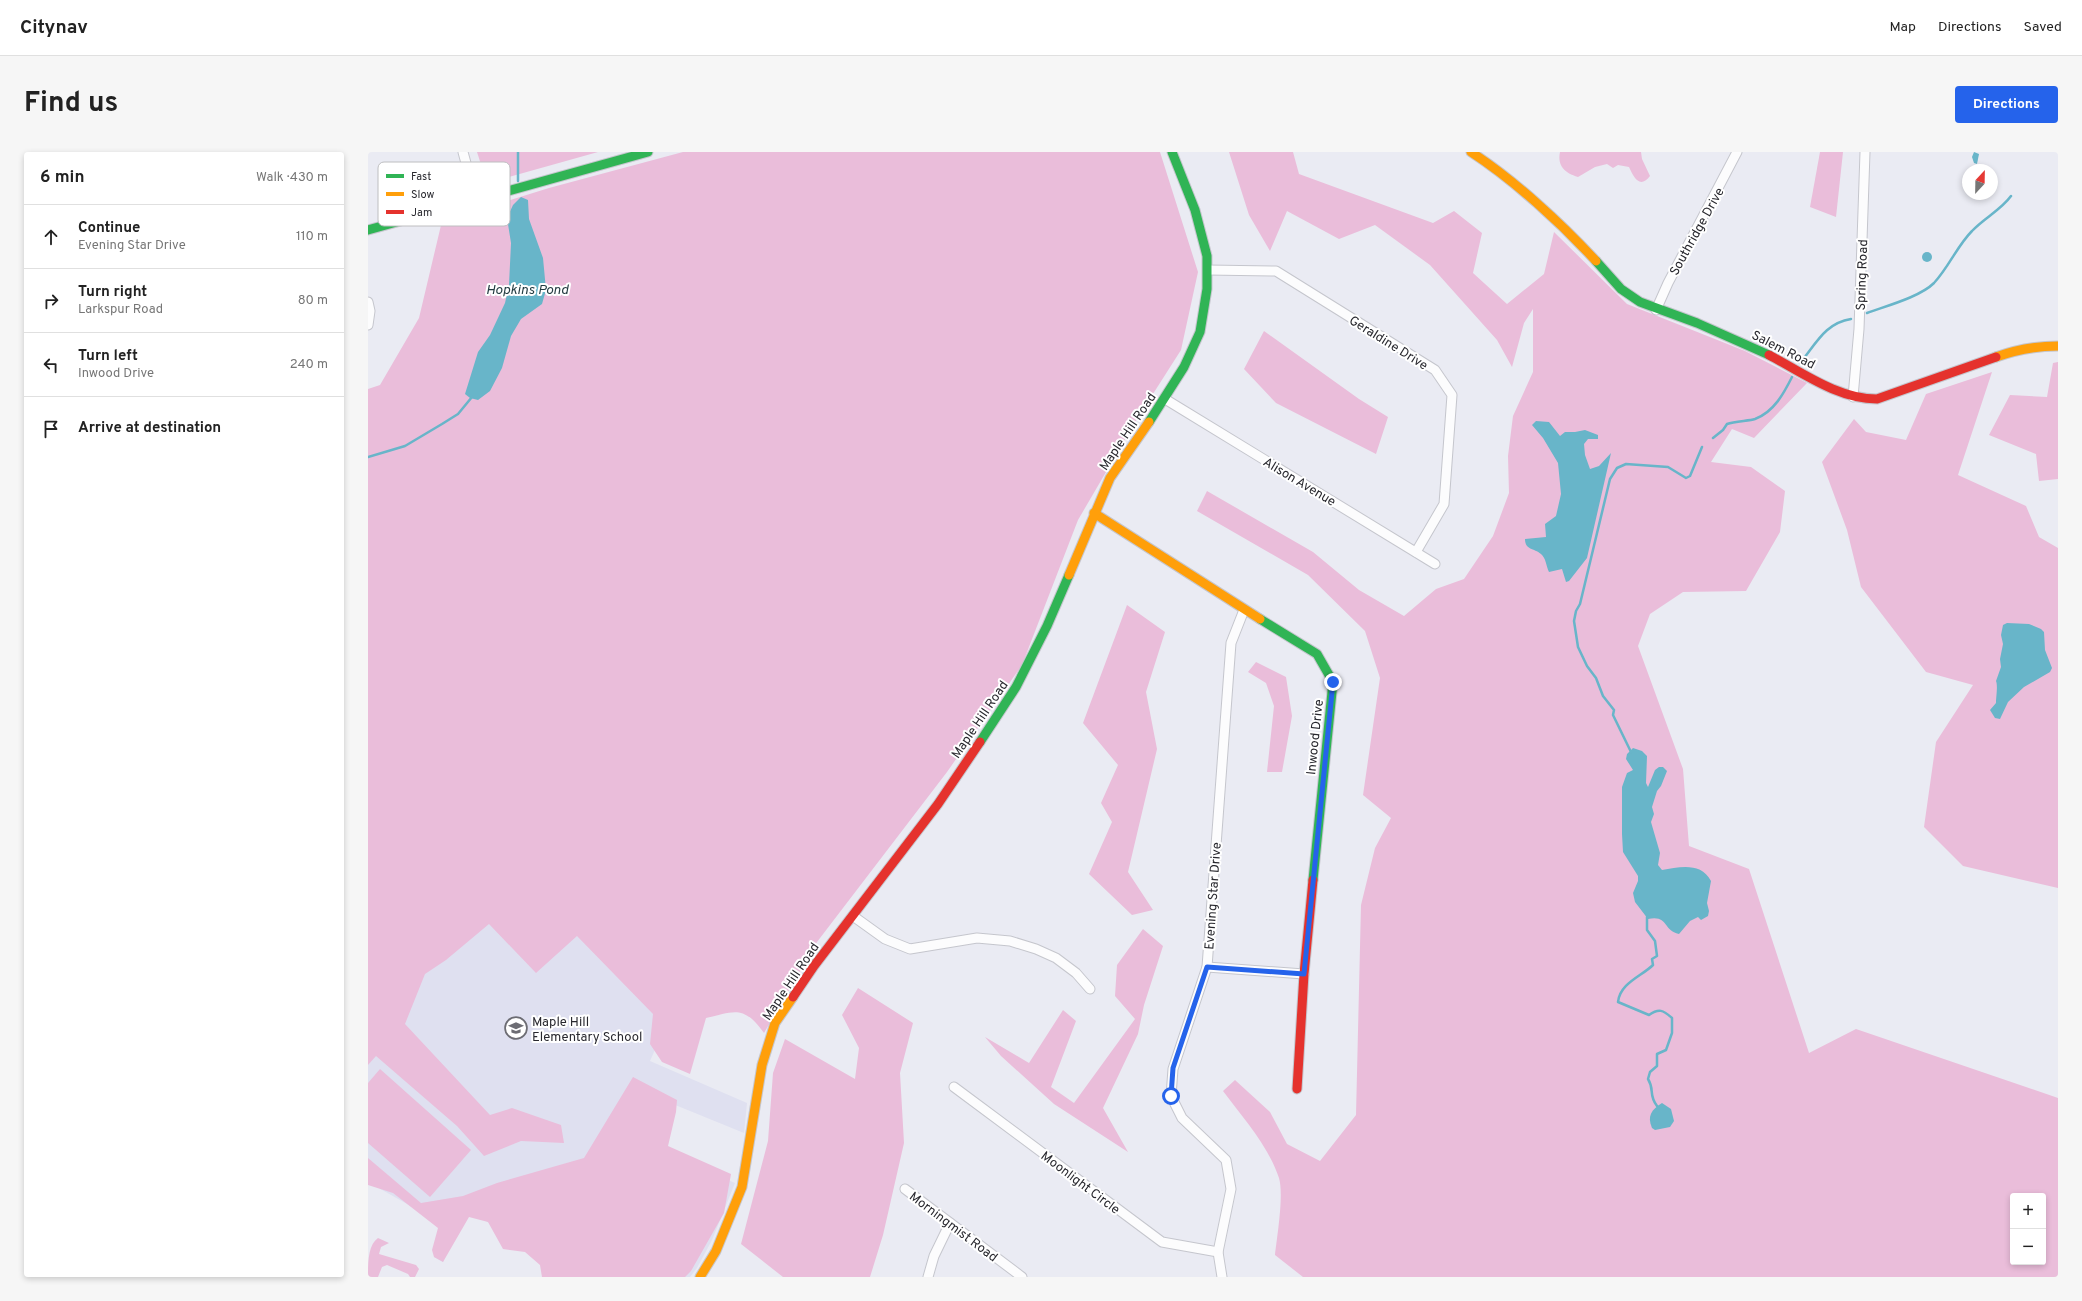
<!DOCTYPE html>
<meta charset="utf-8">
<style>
:root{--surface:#fff;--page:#f6f6f6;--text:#222;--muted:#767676;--line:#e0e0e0;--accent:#2563eb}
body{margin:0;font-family:Overpass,sans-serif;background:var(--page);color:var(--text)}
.controls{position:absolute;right:12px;bottom:12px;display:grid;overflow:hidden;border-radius:4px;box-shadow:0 2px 6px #0003}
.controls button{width:36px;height:36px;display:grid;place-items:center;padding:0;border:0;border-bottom:1px solid var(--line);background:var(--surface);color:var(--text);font:20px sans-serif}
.compass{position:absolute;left:1594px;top:12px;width:36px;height:36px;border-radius:50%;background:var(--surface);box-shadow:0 2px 6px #0003;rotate:22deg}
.stop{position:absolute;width:12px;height:12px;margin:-9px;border:3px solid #2563eb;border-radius:50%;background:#fff}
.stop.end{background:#2563eb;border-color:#fff;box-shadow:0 1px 4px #0008}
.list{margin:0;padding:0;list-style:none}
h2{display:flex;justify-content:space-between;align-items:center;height:52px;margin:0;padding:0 16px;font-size:17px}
h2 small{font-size:13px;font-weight:400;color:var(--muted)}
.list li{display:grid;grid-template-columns:26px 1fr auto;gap:12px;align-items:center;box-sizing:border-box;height:64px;padding:0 16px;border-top:1px solid var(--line)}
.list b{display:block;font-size:15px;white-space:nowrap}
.list p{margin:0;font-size:13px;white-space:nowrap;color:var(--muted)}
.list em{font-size:13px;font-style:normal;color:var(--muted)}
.icon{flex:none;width:22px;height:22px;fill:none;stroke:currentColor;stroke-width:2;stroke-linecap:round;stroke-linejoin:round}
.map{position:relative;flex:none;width:1690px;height:1125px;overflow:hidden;border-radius:4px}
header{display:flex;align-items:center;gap:24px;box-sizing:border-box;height:56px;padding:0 20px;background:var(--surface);border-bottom:1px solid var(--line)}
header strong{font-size:19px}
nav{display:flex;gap:22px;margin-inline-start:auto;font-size:14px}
.intro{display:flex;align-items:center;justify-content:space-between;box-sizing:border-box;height:96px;padding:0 24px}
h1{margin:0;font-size:28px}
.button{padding:10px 18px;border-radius:4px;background:var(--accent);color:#fff;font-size:14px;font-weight:700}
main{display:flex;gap:24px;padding:0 24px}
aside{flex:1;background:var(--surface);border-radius:4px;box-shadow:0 2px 6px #0003}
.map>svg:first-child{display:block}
.built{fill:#dfe0f0}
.green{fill:#eabdda;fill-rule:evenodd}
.water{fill:#68b5c9}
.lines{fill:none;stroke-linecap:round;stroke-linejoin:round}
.stream{stroke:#68b5c9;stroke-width:2.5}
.street-casing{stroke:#c5c6cd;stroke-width:11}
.fast-casing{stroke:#c5c6cd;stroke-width:11}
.slow-casing{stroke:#c5c6cd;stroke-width:11}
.jam-casing{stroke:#c5c6cd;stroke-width:11}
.street{stroke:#fcfcfd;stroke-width:9}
.fast{stroke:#30b455;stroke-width:9}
.slow{stroke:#ff9f0a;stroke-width:9}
.jam{stroke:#e5322d;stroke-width:9}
.route{stroke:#2563eb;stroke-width:5}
.labels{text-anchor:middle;stroke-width:4;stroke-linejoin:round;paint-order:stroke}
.street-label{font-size:13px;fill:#28282e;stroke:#fff}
.poi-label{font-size:13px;fill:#28282e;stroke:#fff;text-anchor:start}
.water-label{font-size:14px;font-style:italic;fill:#243c42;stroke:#fff}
.key{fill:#fff;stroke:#bebec0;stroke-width:1}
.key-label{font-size:11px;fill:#28282e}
</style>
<header>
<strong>Citynav</strong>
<nav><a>Map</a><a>Directions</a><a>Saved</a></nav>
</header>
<div class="intro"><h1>Find us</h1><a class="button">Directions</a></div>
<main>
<aside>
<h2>6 min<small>Walk · 430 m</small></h2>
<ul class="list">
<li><svg class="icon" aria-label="ahead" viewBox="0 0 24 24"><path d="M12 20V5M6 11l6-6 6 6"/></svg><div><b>Continue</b><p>Evening Star Drive</p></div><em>110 m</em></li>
<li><svg class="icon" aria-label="right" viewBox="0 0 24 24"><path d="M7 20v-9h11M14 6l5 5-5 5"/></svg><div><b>Turn right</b><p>Larkspur Road</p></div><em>80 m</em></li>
<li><svg class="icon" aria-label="left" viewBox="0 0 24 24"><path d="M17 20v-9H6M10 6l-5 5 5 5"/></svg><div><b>Turn left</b><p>Inwood Drive</p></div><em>240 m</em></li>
<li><svg class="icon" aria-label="arrive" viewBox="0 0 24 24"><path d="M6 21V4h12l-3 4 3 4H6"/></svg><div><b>Arrive at destination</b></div></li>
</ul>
</aside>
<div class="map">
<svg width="1690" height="1125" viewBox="0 0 1690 1125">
<rect width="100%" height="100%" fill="#eaebf3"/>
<!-- built -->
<path class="built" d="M0,679L153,742L311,843L282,909L379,951L376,981L268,937L248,979L367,1031L344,1088L329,1116L322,1125H206L99,1057L75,1110L66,1105L78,1074L0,1030Z"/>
<!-- green -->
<g class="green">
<path d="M109,0H230L119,31Z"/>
<path d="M315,0H792L830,120L813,198L769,267L710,368L654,513L579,620L449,790L396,881C376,853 367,859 338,866L322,922L294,910L282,892L285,862L209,784L168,821L121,772L78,808L57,822L37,872L122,963L144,956L193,973L196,991L153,989L116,1004L89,974L8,904L0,913V237L12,233L51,166L74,69L181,36Z"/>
<path d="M861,0H925L931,22L1065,71L1086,59L1114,81L1105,121L1139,152L1176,122L1186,80L1259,152L1377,199L1439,231L1386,286L1364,277L1343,310L1383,315L1417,339L1412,380L1378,439L1315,440L1282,462L1270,494L1315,617L1321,694L1381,717L1441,901L1488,877L1690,946V1125H935L907,1103C909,1085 916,1043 911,1026C900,993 875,966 855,939L867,928L902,960L919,992L952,1009L988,963L993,753L1007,696L1023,666L995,643L1012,526L997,479L940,423L829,359L839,339L945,400L991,438L1036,464L1068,437L1096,427L1125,384L1141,341L1140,304L1145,264L1165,220V157L1156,171L1144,215L1129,188L1062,113L1007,73L971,87L919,59L902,99L881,63ZM1645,1044H1675V1110H1645Z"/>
<path d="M1192,0H1273L1274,7L1282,24C1272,37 1266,26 1261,15L1250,13L1245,16L1239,12L1227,15L1210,25C1197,21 1189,14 1192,0Z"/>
<path d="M1452,0H1475L1468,65L1442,55Z"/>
<path d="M896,179L991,247L1020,265L1008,302L908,251L876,217Z"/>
<path d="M1690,210V327L1671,329L1668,302L1621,283L1642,243L1679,245L1685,211Z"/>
<path d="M1624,220L1590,323L1658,354L1671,385L1690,396V736L1595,714L1556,675L1568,590L1605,533L1558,520L1493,435L1479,378L1454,310L1486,267L1498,280L1538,288L1558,242Z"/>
<path d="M759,453L797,480L778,540L789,597L760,720L785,758L764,763L721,722L744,670L733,651L750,613L715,571Z"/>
<path d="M888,510L918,525L924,564L914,620H899L906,554L898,531L880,520Z"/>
<path d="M775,777L795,794L776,853L770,882L735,956L760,1000L686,952L633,904L617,885L661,911L695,858L708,869L683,935L706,951L767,867L747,844L749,813Z"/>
<path d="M490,836L545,871L532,921L536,991L515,1083L502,1125H415L373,1092L400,989L405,921L417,887L487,927L491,896L474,863Z"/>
<path d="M12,917L103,998L62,1045L0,991V931Z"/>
<path d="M265,925L309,948L308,960L300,994L363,1022L356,1061L323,1119L317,1125H174L172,1113L157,1100L135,1097L120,1070L101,1065L75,1110L66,1105L64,1098L70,1076L25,1041L0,1033V1006L53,1051L95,1044L129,1031L216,1006Z"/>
<path d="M10,1086L21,1091L13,1095L11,1102L48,1113L51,1117L47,1125H42L40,1122L19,1113L14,1115L10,1125H0C0,1110 0,1093 10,1086Z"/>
</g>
<!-- water -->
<g class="water">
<path d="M1606,0L1611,2L1609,12L1606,11L1604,5Z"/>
<path d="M153,45L160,48L161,67L175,106L178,138L174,152L153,167L143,184L134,216L122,239L110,248L102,246L97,242L110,200L122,183L137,151L141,133L143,91L139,66L145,53Z"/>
<circle cx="1559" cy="105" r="5"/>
<path d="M1168,269L1181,270L1192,284L1197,280H1207L1217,278L1230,283V287H1220L1216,292L1217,303L1222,317L1231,314L1243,301L1219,406L1201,429L1198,430L1194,417L1181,420C1178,414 1178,406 1173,402C1166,396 1157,398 1157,387L1178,385L1177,372L1188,364L1193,342L1190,311L1175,286L1164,273Z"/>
<path d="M1639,471L1661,472L1673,477L1676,480L1677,498L1684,516L1682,520L1656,535L1640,550L1632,567L1627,566L1622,558L1628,551C1628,546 1630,533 1628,529L1633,515L1632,507L1635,492L1633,483L1635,473Z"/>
<path d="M1265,596L1274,599L1279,604L1278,631L1280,635L1287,618L1291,615H1295L1299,619L1293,634L1289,639L1284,655L1286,662L1283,670L1292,701L1290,713L1294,718C1312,715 1333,710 1343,729L1339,751L1341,759L1340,764L1333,768L1330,765L1322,769L1311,782C1294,778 1301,763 1280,767L1267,750L1265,741L1270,729V724L1255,700L1254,682V635L1259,621L1265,618L1258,607L1259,602Z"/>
<path d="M1294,951L1303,957L1306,969L1302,975L1287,978L1284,976C1279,964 1283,958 1294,951Z"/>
</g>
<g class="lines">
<!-- stream -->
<g class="stream">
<path d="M150,0V29"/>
<path d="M1499,161C1518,154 1552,145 1566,131C1581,115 1589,94 1604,79C1616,66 1633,58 1643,44"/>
<path d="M1432,211C1448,192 1457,171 1483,167"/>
<path d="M1345,286L1355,278L1359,272C1367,269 1381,269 1387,267C1406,260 1416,241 1424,225"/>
<path d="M0,305L37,294L74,272L90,262L104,245"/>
<path d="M1263,600L1245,563L1246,558L1235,544L1228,526L1219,514L1210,495L1206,469L1208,459L1212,452L1242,327L1249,316L1258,312L1300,315L1318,326L1322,324L1334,295"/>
<path d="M1279,765V778L1287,789L1289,804L1284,807L1285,813C1274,824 1252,831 1250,850L1281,863C1291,856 1295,858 1304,866V881L1298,898L1289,902V914L1282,920L1280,927C1287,938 1280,942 1289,954"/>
</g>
<!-- street casing -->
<g class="street-casing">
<g id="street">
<path d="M95,0L108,48"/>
<path d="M840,118L908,119L1067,218L1084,243L1076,352L1048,400"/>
<path d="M0,150L2,159L0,173"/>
<path d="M1288,158L1300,131L1369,0"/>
<path d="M1485,245L1491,177L1497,0"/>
<path d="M797,247L1067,412"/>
<path d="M485,764L517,787L542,797L609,786L642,789L668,797L688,806L708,821L722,837"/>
<path d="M839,815L936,822"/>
<path d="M586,935L794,1090L850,1100"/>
<path d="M537,1037L654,1125"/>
<path d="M560,1125L566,1104L582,1071"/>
<path d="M854,1125L850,1100L863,1037L858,1008L814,966L803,944L805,917L839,815L863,491L876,458"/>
</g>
</g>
<!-- fast casing -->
<g class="fast-casing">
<g id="fast">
<path d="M0,78L280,0"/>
<path d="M1228,109L1253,137L1272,150L1329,171L1401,203"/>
<path d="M781,270L816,215L832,180L839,137V104L827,58L804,0"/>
<path d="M892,467L949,502L965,530L945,728"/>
<path d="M612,590L648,535L679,474L701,423"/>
</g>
</g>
<!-- slow casing -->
<g class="slow-casing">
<g id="slow">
<path d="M1103,0C1146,28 1193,71 1228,109"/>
<path d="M1628,205C1650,197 1667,194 1690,194"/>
<path d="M726,361L892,467"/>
<path d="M701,423L742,326L781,270"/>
<path d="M332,1125L348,1099L374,1035L394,913L407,871L425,845"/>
</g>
</g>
<!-- jam casing -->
<g class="jam-casing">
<g id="jam">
<path d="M1401,203C1435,221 1470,247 1509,247L1628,205"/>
<path d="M425,845L446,814L570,652L612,590"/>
<path d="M929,937L936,822L945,728"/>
</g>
</g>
<!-- street -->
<use href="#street" class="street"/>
<!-- fast -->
<use href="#fast" class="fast"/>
<!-- slow -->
<use href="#slow" class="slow"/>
<!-- jam -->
<use href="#jam" class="jam"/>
</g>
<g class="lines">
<!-- route -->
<path class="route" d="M803,944L805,916L839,815L936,822L965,530"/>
</g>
<!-- icons -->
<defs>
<g id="school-ring" transform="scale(1.15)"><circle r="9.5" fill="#fff" stroke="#6c6c73" stroke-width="1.5"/><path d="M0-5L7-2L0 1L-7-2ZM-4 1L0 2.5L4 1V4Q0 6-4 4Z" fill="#6c6c73"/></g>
</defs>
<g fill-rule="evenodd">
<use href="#school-ring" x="148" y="876"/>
</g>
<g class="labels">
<!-- street labels -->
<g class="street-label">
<text transform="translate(1328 79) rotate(-61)" y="5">Southridge Drive</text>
<text transform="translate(1493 123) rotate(-88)" y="5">Spring Road</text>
<text transform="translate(1021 190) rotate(32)" y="5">Geraldine Drive</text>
<text transform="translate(1416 197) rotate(27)" y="5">Salem Road</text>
<text transform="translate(759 279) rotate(-56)" y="5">Maple Hill Road</text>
<text transform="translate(932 329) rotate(31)" y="5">Alison Avenue</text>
<text transform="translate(611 567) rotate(-56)" y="5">Maple Hill Road</text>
<text transform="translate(946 585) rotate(-84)" y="5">Inwood Drive</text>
<text transform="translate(844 744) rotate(-86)" y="5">Evening Star Drive</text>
<text transform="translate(422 829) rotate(-56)" y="5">Maple Hill Road</text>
<text transform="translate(713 1030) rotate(37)" y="5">Moonlight Circle</text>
<text transform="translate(586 1074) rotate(37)" y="5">Morningmist Road</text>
</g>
<!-- poi labels -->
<g class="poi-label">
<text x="164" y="874">Maple Hill<tspan x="164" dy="15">Elementary School</tspan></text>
</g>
<!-- water labels -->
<g class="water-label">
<text x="159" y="142">Hopkins Pond</text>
</g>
</g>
<!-- legend -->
<rect x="10" y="10" width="132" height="64" rx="6" class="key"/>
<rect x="18" y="22" width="18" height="4" fill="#30b455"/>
<rect x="18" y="40" width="18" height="4" fill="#ff9f0a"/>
<rect x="18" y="58" width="18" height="4" fill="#e5322d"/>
<g class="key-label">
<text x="43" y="28">Fast</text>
<text x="43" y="46">Slow</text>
<text x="43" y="64">Jam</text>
</g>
</svg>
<div class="controls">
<button>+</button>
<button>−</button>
</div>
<svg class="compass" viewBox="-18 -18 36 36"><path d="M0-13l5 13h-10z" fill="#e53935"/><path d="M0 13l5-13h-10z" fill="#767676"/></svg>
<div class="stop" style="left:803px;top:944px"></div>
<div class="stop end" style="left:965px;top:530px"></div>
</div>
</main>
